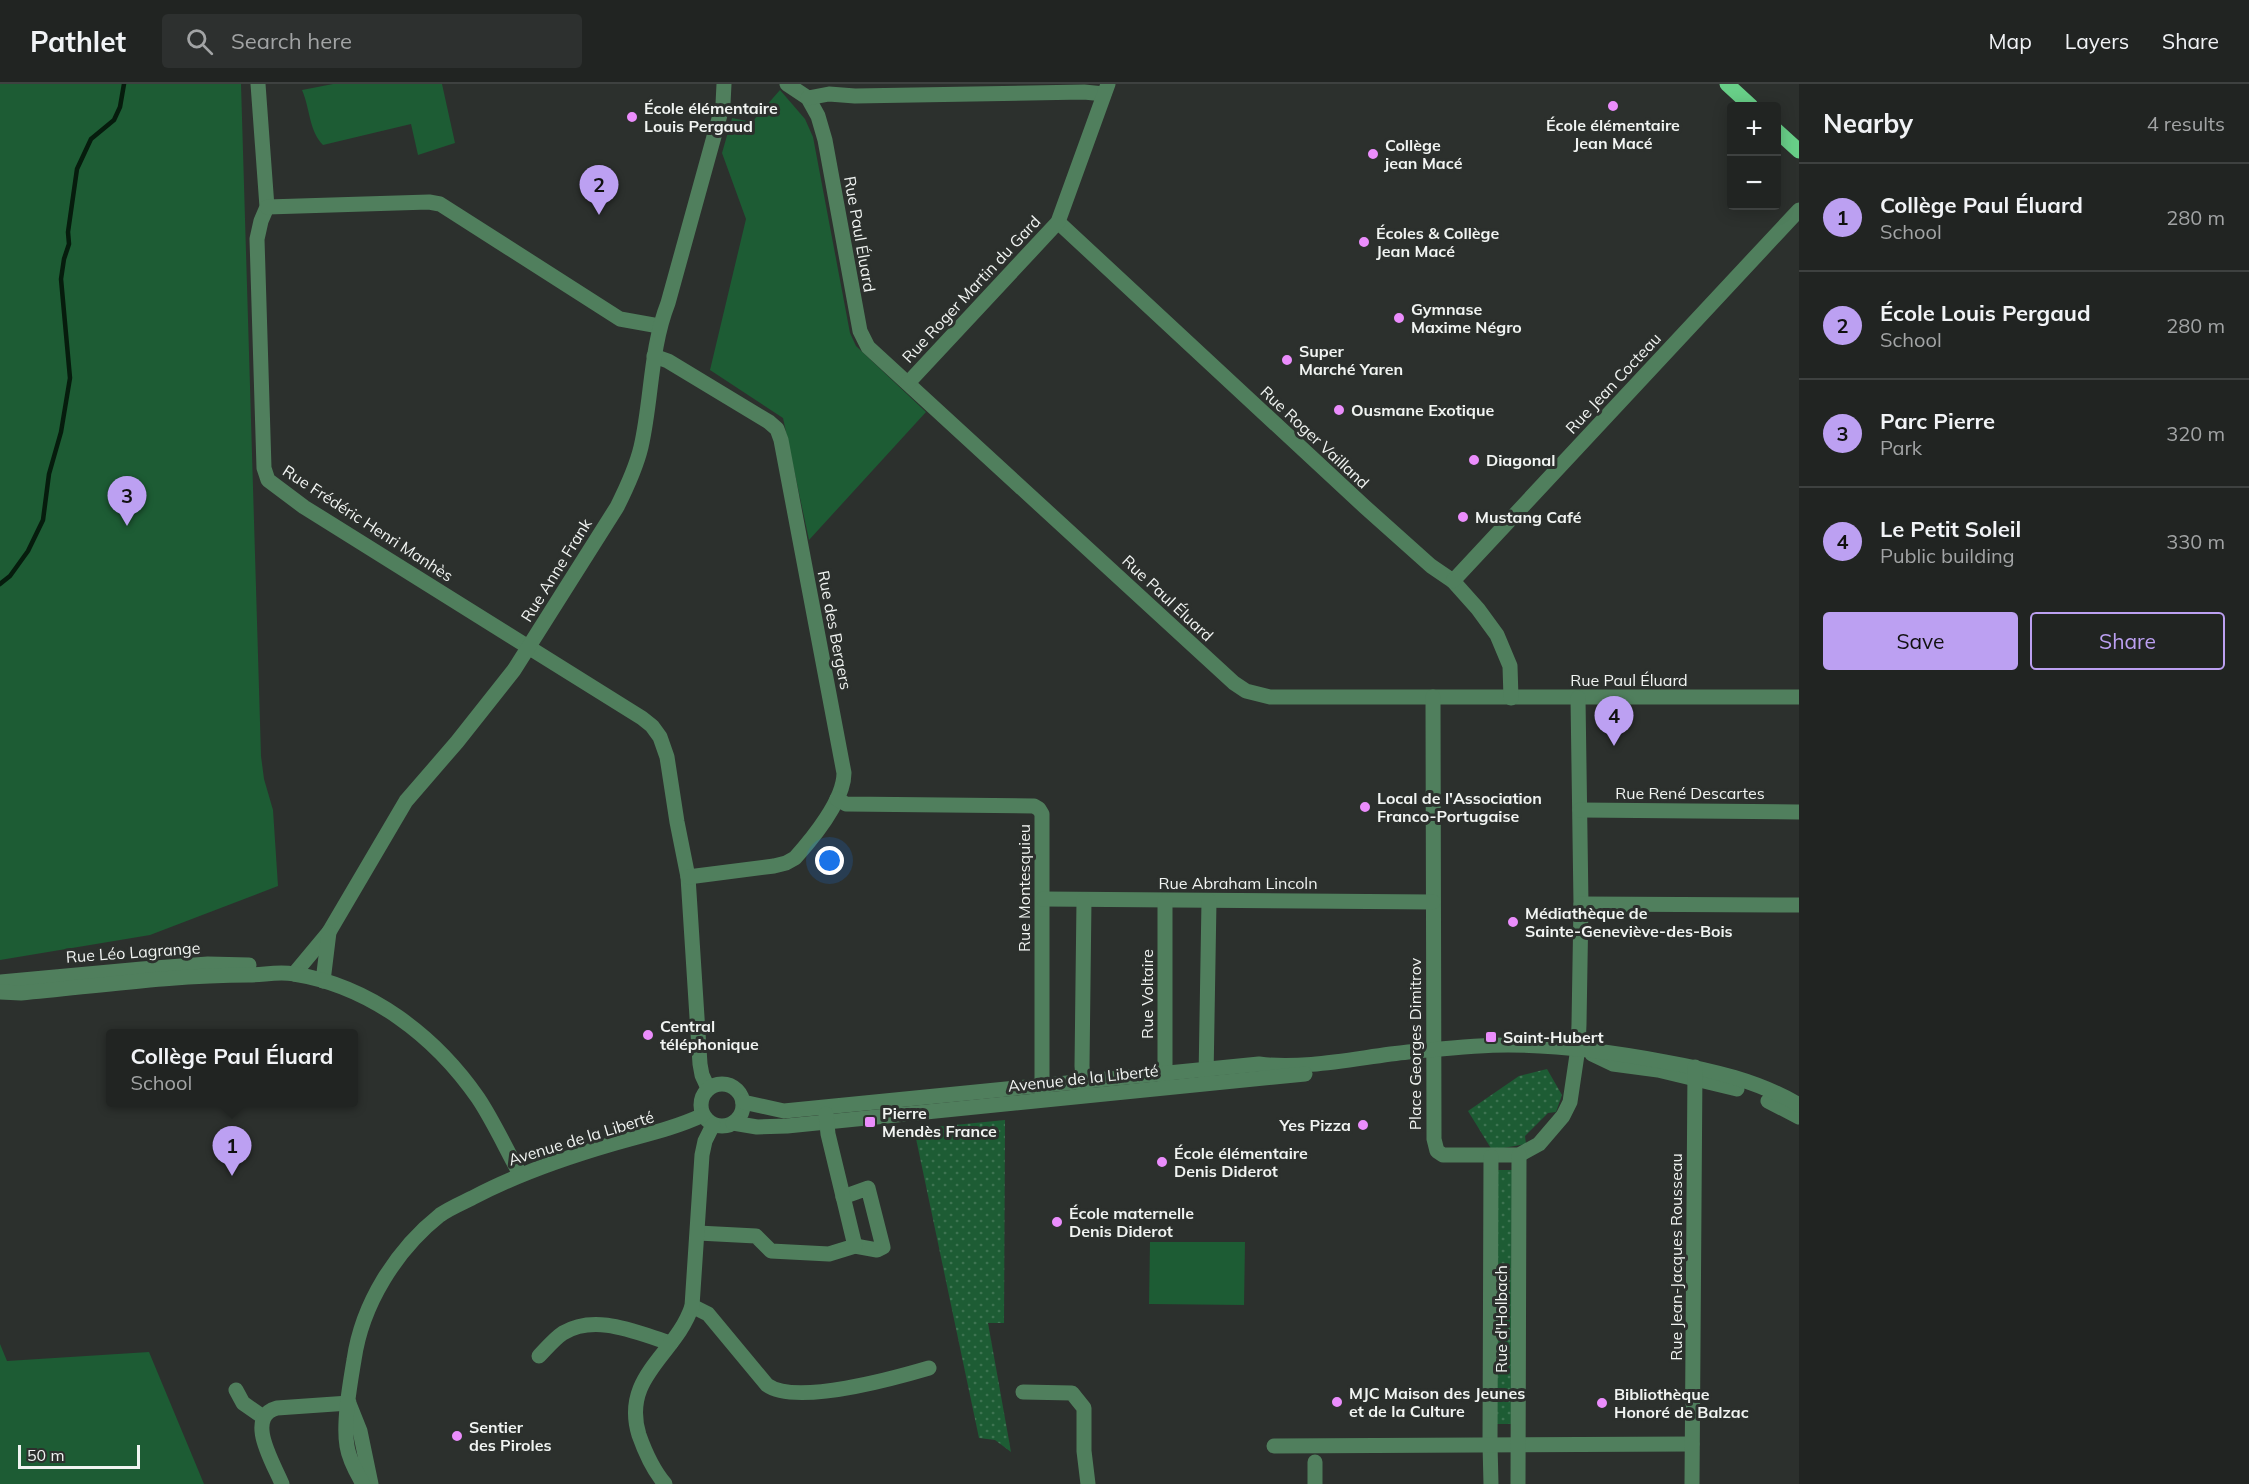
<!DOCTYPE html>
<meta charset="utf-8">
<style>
:root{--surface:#212422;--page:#2d302f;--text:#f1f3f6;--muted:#a2a4a5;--line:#3e4140;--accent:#bca0f2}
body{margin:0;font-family:Mulish,sans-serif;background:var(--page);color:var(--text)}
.controls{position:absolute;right:18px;top:18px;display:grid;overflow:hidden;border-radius:6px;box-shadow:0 3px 15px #0003}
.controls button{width:54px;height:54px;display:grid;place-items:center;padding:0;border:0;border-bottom:2px solid var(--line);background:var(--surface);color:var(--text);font:30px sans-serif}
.scale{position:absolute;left:18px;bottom:15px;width:122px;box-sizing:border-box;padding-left:6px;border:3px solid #f1f4f2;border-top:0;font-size:16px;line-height:21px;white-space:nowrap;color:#f1f4f2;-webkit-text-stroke:4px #2c302d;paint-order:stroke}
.you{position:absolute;left:830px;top:777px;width:21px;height:21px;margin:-15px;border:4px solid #fff;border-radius:50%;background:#1a73e8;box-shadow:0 0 0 9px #1a73e833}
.badge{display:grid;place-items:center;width:39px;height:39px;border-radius:50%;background:var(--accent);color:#111;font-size:20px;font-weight:700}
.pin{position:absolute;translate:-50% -50px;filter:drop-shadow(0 2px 3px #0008)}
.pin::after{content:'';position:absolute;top:32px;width:21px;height:18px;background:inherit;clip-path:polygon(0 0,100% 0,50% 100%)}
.popup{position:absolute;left:106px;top:945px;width:252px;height:78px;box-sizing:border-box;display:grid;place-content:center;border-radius:6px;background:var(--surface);filter:drop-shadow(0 2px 4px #0005);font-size:20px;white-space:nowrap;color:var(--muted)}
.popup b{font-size:22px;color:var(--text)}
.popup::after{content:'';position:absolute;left:50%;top:100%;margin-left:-12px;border:12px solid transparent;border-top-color:var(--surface)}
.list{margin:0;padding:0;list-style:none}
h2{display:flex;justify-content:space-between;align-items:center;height:78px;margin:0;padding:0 24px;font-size:26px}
h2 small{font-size:20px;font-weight:400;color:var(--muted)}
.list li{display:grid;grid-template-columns:39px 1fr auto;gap:18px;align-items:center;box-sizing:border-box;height:108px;padding:0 24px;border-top:2px solid var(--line)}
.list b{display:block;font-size:22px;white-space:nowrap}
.list p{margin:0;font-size:20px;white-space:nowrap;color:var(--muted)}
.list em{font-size:20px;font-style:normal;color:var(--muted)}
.actions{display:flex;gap:12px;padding:18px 24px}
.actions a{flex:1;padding:14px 0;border:2px solid var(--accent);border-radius:6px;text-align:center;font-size:21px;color:var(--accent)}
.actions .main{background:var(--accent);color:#111}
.icon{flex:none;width:33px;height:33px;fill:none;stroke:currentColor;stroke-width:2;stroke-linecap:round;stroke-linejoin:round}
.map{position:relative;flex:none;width:1799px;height:1400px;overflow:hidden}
header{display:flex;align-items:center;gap:36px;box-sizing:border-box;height:84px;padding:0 30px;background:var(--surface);border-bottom:2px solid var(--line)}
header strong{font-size:28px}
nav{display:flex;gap:33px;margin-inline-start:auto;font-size:21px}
.search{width:420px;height:54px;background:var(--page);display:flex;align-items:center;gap:15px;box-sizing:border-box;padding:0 21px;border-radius:6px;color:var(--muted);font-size:22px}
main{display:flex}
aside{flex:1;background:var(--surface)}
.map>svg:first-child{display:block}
.grass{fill:url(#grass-dots)}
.park{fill:#1d5c34}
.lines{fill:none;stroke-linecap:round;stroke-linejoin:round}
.stream{stroke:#061c0d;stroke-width:4.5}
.minor{stroke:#507f5d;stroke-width:15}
.major{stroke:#68cf88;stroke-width:15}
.poi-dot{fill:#eb8dfc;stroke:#2c302d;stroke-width:2}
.labels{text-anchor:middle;stroke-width:6;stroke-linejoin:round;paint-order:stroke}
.poi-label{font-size:16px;font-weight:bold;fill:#f1f4f2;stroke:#2c302d;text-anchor:start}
.street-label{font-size:16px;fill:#f1f4f2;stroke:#2c302d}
</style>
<header>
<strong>Pathlet</strong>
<div class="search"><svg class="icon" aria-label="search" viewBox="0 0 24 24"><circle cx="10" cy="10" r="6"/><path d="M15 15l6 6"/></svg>Search here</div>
<nav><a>Map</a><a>Layers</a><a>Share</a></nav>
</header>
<main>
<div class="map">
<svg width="1799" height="1400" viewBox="0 0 1799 1400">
<defs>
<pattern id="grass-dots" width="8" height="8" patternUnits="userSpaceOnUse" patternTransform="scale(1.5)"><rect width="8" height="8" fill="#1d5c34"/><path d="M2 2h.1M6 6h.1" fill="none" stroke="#3e7452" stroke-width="1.8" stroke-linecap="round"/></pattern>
</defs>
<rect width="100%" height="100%" fill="#2c302d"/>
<!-- grass -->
<g class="grass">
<path d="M1547,985L1562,1011L1556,1028L1548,1029L1525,1052L1526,1060L1492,1066L1468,1027L1519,992Z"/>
<path d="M1005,1036L1004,1239H988L1011,1368L995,1356L979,1354L914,1045Z"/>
<path d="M1498,1086H1512L1511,1340H1497Z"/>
</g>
<!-- park -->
<g class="park">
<path d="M0,0H241L261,672L264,695L273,726L278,802L150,851L0,876Z"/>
<path d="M333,0H442L455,59L418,71L411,40L323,61C309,47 310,24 302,6Z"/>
<path d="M780,6L805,35L813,53L850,249L856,262L926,328L809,456L783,334L710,286L746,135L722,69L732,34L752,38Z"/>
<path d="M1150,1158H1245L1244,1221L1149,1220Z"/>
<path d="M0,1260L7,1277L149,1268L204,1400H0Z"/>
</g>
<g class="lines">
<!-- stream -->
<path class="stream" d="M0,500L10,492L28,467L43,436L49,390L61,348L70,294L61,195L64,175L69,160L68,148L77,85L91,55L114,36L120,23L124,0"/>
<!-- minor -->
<g class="minor">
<path d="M258,0L267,123L261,137L257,155L264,384L268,396L304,423L642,634L652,642L660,653L667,673L677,738L688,793L700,980L702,991L708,1004"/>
<path d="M787,0L808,14L818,32L825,56L860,247L868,263L1234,599L1246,607L1270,613H1799"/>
<path d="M808,14L829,10L855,12L1084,8L1104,10"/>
<path d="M267,123L429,118L440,120L620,235L659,242"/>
<path d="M1058,138L1365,423L1431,482L1453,497L1478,525L1497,551L1510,582L1511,614"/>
<path d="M654,272L668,277L769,338L777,345L781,356L844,689C844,716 813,754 795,774L786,779L774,782L688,793"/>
<path d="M908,299L1058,138L1108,0"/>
<path d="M1453,497L1799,126"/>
<path d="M1433,613L1434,1055L1437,1067L1443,1071H1519L1539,1060L1563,1032L1570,1018L1578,964L1579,940L1581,820L1578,614"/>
<path d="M837,715L846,720L1034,722L1039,725L1042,730V1010"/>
<path d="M1580,726L1799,728"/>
<path d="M1043,815L1433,818"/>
<path d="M1084,816L1082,982L1084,1007"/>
<path d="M1165,817V997"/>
<path d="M1581,820L1799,821"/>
<path d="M294,890L329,848L406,717L457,658L514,586L617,423C627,403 636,384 641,363C652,315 650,265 668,219L723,20L724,0"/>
<path d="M323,897L329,848"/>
<path d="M0,898L142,885L208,880L249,881"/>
<path d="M0,908L21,909C97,902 173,891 249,891C264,891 278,887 294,890C370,902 435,952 478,1014C494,1038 506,1065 520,1090"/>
<path d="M1592,970L1613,980L1658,986L1737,1005"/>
<path d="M1206,994L1209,817"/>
<circle cx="722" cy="1021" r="21"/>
<path d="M1768,1017L1799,1033"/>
<path d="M743,1018L784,1027L1259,980C1306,986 1360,973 1408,968C1441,965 1474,961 1508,961C1561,961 1613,968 1666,978C1711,986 1759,997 1799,1021"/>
<path d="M733,1039L757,1043L787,1042L1305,990"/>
<path d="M1491,1073L1490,1360L1491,1400"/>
<path d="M843,1113L868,1104L883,1163L877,1166L855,1162"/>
<path d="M698,1149L756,1152L771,1167L829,1170L855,1162L828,1050L826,1030"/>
<path d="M692,1222L708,1230L767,1301C796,1322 895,1294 929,1284"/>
<path d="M539,1272C546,1265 554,1255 563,1249C596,1229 637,1249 671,1259"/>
<path d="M236,1306L243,1319L263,1333"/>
<path d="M1023,1308L1072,1309L1084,1324V1367L1088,1400"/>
<path d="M350,1322L360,1347L371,1400"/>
<path d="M1274,1362L1692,1360"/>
<path d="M282,1400C274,1380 244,1333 277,1324L349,1319"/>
<path d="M363,1400C356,1388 349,1375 347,1362C343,1339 350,1300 354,1276C362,1220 396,1166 440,1131C450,1124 462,1119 472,1114C517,1090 564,1074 612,1060C643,1051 673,1045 703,1031"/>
<path d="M665,1400C653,1386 645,1368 639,1351C621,1292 676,1271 692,1222L702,1071L705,1057L713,1041"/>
<path d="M1315,1400V1378"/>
<path d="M1518,1400L1519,1071"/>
<path d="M1692,1400L1695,983"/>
</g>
<!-- major -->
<g class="major">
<path d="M1727,0L1751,22"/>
<path d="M1776,46L1799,67"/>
</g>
</g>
<!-- markers -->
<g class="poi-dot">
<circle cx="1613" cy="22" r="6"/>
<circle cx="632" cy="33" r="6"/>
<circle cx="1373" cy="70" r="6"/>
<circle cx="1364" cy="158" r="6"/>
<circle cx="1399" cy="234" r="6"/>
<circle cx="1287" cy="276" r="6"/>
<circle cx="1339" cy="326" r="6"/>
<circle cx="1474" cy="376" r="6"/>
<circle cx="1463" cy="433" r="6"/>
<circle cx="1365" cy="723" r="6"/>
<circle cx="1513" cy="838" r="6"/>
<circle cx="648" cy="951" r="6"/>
<rect x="1485" y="947" width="12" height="12" rx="3"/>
<rect x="864" y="1032" width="12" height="12" rx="3"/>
<circle cx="1363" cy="1041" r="6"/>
<circle cx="1162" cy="1078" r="6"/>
<circle cx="1057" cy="1138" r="6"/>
<circle cx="1337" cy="1318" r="6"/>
<circle cx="1602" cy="1319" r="6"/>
<circle cx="457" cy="1352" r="6"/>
</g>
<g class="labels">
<!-- poi labels -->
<g class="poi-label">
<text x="644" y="30">École élémentaire<tspan x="644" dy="18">Louis Pergaud</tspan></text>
<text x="1613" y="47" text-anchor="middle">École élémentaire<tspan x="1613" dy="18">Jean Macé</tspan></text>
<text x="1385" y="67">Collège<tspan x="1385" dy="18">jean Macé</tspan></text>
<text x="1376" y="155">Écoles &amp; Collège<tspan x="1376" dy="18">Jean Macé</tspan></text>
<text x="1411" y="231">Gymnase<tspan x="1411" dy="18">Maxime Négro</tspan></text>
<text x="1299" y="273">Super<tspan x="1299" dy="18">Marché Yaren</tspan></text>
<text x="1351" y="332">Ousmane Exotique</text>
<text x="1486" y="382">Diagonal</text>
<text x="1475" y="439">Mustang Café</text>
<text x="1377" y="720">Local de l'Association<tspan x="1377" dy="18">Franco-Portugaise</tspan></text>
<text x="1525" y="835">Médiathèque de<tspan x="1525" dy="18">Sainte-Geneviève-des-Bois</tspan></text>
<text x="660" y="948">Central<tspan x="660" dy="18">téléphonique</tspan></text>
<text x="1503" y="959">Saint-Hubert</text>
<text x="882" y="1035">Pierre<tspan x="882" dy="18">Mendès France</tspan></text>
<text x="1351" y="1047" text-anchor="end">Yes Pizza</text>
<text x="1174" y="1075">École élémentaire<tspan x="1174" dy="18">Denis Diderot</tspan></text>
<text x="1069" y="1135">École maternelle<tspan x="1069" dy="18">Denis Diderot</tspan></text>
<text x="1349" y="1315">MJC Maison des Jeunes<tspan x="1349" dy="18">et de la Culture</tspan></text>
<text x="1614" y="1316">Bibliothèque<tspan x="1614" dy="18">Honoré de Balzac</tspan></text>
<text x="469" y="1349">Sentier<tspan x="469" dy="18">des Piroles</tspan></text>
</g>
<!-- street labels -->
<g class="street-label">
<text transform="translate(860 150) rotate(80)" y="6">Rue Paul Éluard</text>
<text transform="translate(971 205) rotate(-47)" y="6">Rue Roger Martin du Gard</text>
<text transform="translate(1613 299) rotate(-47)" y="6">Rue Jean Cocteau</text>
<text transform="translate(1315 353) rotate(43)" y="6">Rue Roger Vailland</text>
<text transform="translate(368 439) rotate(33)" y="6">Rue Frédéric Henri Manhès</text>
<text transform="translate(556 486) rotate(-58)" y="6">Rue Anne Frank</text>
<text transform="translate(1168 514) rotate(43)" y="6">Rue Paul Éluard</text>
<text transform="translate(835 546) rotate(79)" y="6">Rue des Bergers</text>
<text x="1629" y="602">Rue Paul Éluard</text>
<text x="1690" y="715">Rue René Descartes</text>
<text x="1238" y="805">Rue Abraham Lincoln</text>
<text transform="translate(1024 804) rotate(-90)" y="6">Rue Montesquieu</text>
<text transform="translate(133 868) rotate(-4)" y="6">Rue Léo Lagrange</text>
<text transform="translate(1147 910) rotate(-90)" y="6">Rue Voltaire</text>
<text transform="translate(1415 960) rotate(-90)" y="6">Place Georges Dimitrov</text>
<text transform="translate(1083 994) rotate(-6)" y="6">Avenue de la Liberté</text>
<text transform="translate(581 1054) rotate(-17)" y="6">Avenue de la Liberté</text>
<text transform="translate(1676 1173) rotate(-90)" y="6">Rue Jean-Jacques Rousseau</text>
<text transform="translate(1501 1235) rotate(-90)" y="6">Rue d'Holbach</text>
</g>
</g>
</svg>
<div class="controls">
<button>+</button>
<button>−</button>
</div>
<div class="scale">50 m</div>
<div class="you"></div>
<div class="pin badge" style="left:232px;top:1092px">1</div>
<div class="popup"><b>Collège Paul Éluard</b>School</div>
<div class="pin badge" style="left:599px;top:131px">2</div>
<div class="pin badge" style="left:127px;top:442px">3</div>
<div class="pin badge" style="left:1614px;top:662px">4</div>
</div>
<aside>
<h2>Nearby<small>4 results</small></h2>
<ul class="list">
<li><span class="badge">1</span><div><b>Collège Paul Éluard</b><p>School</p></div><em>280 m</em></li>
<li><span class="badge">2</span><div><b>École Louis Pergaud</b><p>School</p></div><em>280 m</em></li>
<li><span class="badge">3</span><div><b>Parc Pierre</b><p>Park</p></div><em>320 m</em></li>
<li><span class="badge">4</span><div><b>Le Petit Soleil</b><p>Public building</p></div><em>330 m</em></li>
</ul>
<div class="actions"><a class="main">Save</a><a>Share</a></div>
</aside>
</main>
